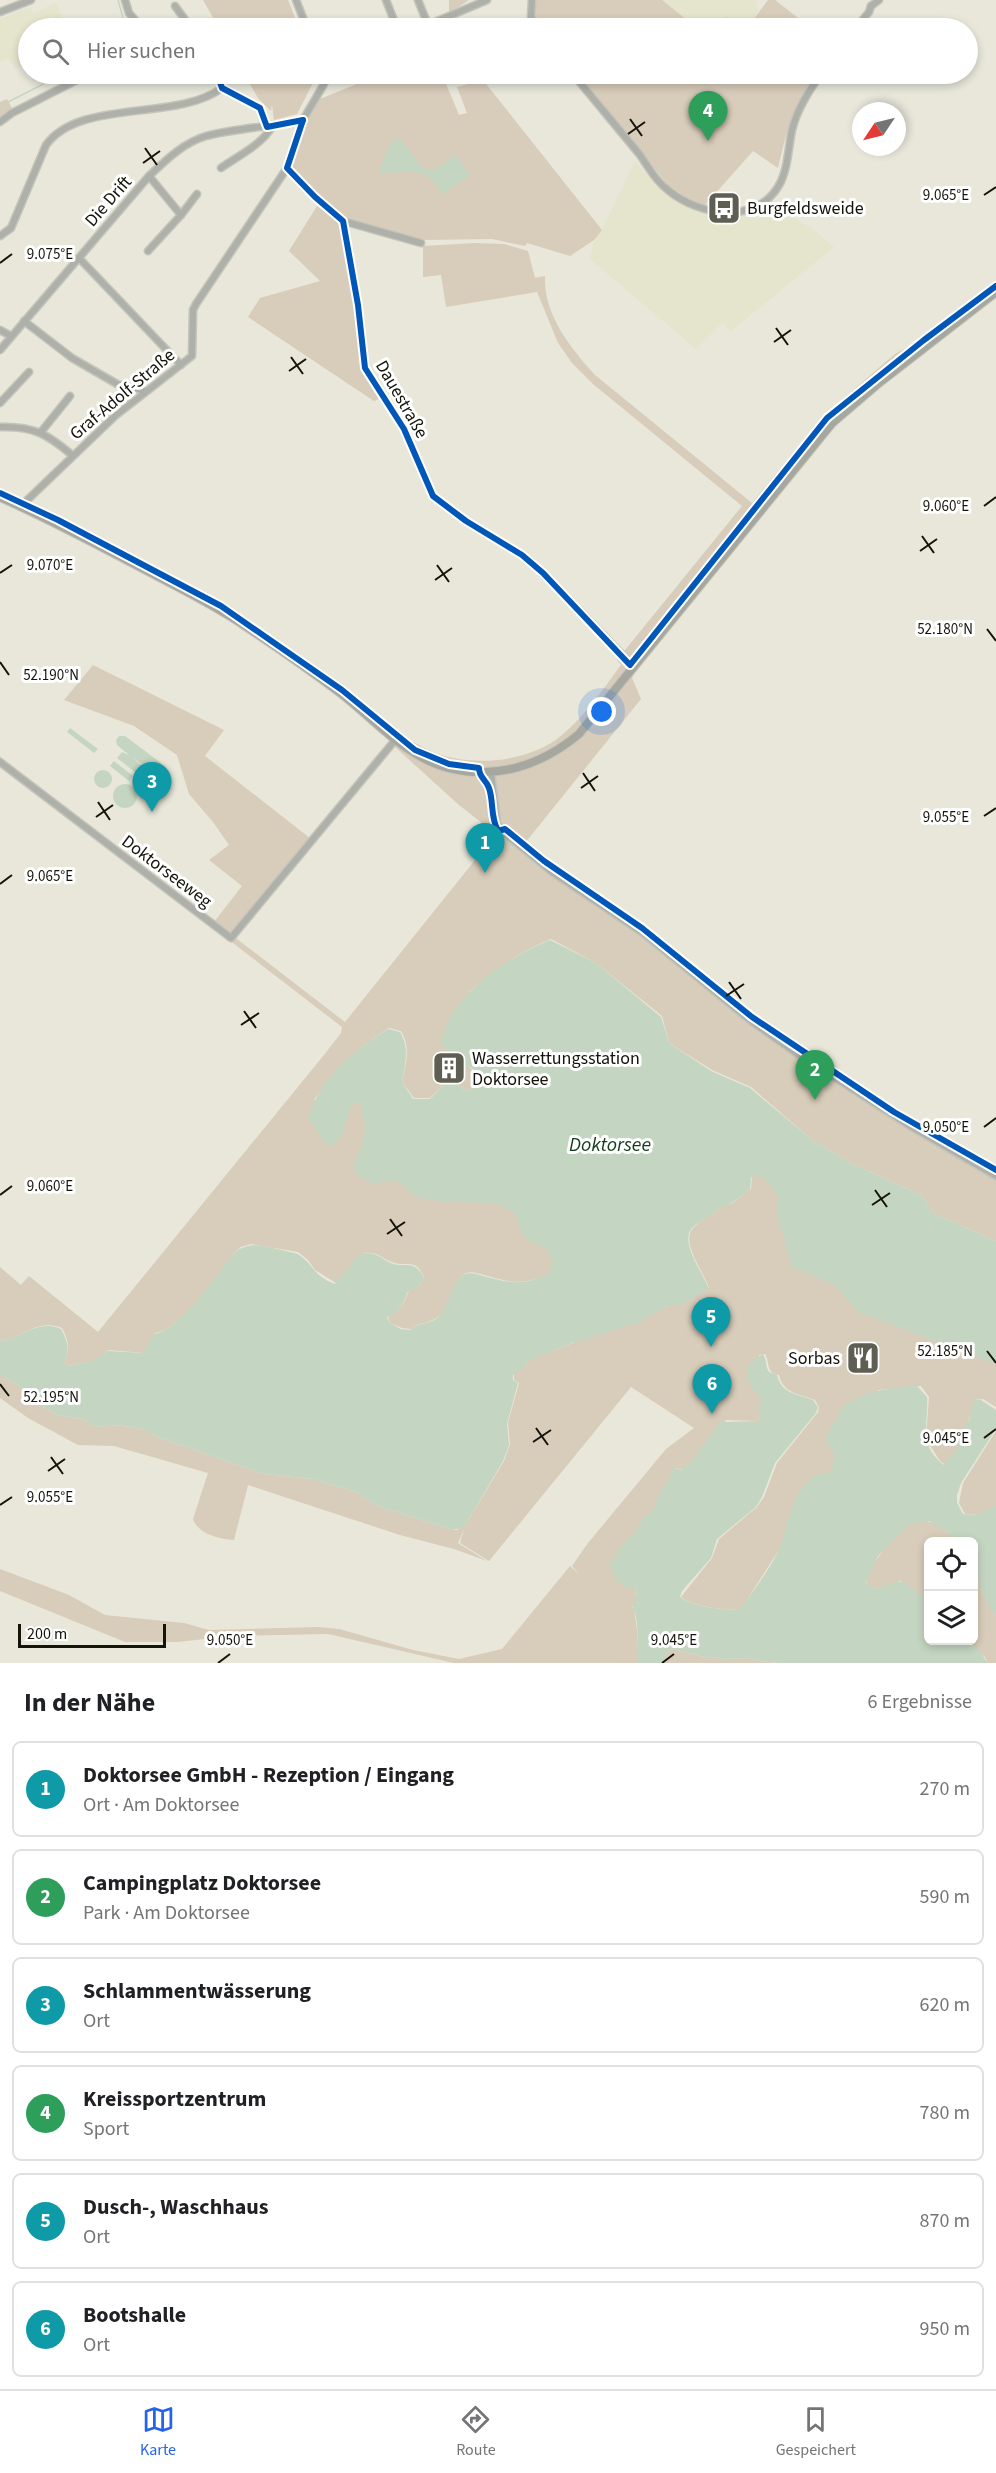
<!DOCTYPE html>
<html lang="de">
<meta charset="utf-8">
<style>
:root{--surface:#fff;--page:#f2f2f2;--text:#202124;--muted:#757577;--line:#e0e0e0;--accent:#2563eb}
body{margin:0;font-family:"Source Sans 3",sans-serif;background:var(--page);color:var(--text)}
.controls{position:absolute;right:18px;bottom:18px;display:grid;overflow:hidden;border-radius:9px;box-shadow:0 3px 9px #0003}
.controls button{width:54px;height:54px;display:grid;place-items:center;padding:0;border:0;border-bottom:2px solid var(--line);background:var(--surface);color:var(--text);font:30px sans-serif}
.compass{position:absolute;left:852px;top:102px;width:54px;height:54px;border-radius:50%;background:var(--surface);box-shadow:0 3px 9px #0003;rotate:235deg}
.scale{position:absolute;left:18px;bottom:15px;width:148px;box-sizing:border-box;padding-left:6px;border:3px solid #14140b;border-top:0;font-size:16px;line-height:21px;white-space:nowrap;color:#14140b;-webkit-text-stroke:4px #fff;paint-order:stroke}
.you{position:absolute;left:602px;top:712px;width:21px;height:21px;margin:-15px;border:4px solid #fff;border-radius:50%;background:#1a73e8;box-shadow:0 0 0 9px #1a73e833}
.badge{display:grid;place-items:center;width:39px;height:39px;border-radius:50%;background:var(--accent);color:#fff;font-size:20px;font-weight:700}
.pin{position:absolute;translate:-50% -50px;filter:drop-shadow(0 2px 3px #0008)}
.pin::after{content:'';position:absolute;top:32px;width:21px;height:18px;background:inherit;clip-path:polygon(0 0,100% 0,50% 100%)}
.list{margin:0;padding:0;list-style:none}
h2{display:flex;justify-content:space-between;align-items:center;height:78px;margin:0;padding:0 24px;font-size:26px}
h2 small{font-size:20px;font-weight:400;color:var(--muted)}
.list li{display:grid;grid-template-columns:39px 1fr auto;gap:18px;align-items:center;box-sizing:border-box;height:96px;margin:0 12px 12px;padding:0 12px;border:2px solid var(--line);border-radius:9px}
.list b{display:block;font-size:22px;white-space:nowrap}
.list p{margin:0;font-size:20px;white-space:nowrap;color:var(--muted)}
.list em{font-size:20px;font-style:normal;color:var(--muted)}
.icon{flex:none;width:33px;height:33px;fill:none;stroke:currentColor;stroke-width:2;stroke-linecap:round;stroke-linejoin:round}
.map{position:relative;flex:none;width:996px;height:1663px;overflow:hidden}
.search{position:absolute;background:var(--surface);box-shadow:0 3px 9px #0003;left:18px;right:18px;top:18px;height:66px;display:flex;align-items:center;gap:15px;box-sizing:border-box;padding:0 21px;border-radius:33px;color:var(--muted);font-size:22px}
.sheet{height:726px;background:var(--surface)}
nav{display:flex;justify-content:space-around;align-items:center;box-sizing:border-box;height:84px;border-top:2px solid var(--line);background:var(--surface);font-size:16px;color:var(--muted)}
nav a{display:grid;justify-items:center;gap:3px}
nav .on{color:var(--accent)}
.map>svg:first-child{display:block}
.built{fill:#e5e4cc}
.green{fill:#d8ccba}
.water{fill:#c4d6c1}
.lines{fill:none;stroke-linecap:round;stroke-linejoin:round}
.stream{stroke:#c4d6c1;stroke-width:1.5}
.minor-casing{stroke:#c5c4ba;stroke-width:9}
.major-casing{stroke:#c5c4ba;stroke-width:10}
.minor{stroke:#aeb0aa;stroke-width:6}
.major{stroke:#a6a79f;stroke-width:8}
.cycleway-casing{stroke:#fff;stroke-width:10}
.cycleway{stroke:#0057b8;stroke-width:6}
.ticks{fill:none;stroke:#14140b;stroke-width:2}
.labels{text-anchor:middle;stroke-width:6;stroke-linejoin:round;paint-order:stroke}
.street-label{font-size:18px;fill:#14140b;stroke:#fff}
.poi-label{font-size:18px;fill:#14140b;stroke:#fff;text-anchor:start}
.water-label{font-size:20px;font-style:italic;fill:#143c1a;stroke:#fff}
.ticks-label{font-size:15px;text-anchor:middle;fill:#14140b;stroke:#fff;stroke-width:6;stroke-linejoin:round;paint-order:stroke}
</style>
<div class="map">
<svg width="996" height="1663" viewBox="0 0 996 1663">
<rect width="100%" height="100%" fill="#e8e7da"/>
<!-- built -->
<g class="built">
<path d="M662,0H756L758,11L747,28H697Z"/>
<path d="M56,3L66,28H28V64L17,69L8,59L0,62V19L31,7L33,13Z"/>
<path d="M635,161L664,192L685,206L726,216H744L768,208L777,209L812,228L834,247L731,331L722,323L696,349L590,259L594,240L602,230Z"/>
</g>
<!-- green -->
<g class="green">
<path d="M203,0H288L299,28H219Z"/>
<path d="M449,0H469L449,13Z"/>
<path d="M535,0H662L697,28H541L534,14Z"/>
<path d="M768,0H775L811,28H747Z"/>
<path d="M726,17L741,28H722L719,26Z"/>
<path d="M244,74H317V75L297,114L274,120L272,104L271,111L258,98Z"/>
<path d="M381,74H442L459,115L467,113L457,87L483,80L602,230L594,240L570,256L527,243L525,246L492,239L419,240L346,219L311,190L293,172L292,167L306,123L320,99Z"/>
<path d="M577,74H817C791,107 788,128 778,168L753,151L705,205L687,198L669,186Z"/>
<path d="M7,99L14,112L0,122V102Z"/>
<path d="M317,206L338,221L341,227C346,253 351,279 355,305C361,347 355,361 381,398L374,401L248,317L260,298L320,281L289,251Z"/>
<path d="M474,243L504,244L528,251L535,278L545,276C543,314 571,349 595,375L752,503L824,415L895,354L925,337L996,286V298L928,345L840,420L635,673L632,678L641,699L525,843L543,859L643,927L752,1015L797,1043L895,1110L996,1169V1241L935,1214L921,1195L853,1164L811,1139L751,1087L712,1070L669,1043L662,1016L596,963L551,939C520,951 494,970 469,992L463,1063C472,1069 476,1072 478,1084L474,1089L464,1091L459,1083L447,1082L430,1098H414L402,1082C406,1064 411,1047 401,1031L389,1028C354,1050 339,1067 314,1100L350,1105L356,1100L363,1103L388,1179L498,1203C515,1210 538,1233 548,1248C553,1256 553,1263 551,1272C525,1286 512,1283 484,1275C479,1274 472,1271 466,1273C456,1276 450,1303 443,1312C432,1325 420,1321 411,1329L402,1328L390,1323L388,1316C400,1310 405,1303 409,1290L420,1285L424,1277C415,1257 406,1268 392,1262C376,1256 381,1252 361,1253L336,1283L315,1270L308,1260L298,1252L251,1244L241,1247L234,1253C216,1276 183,1329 155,1333L144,1353L109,1350L93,1361L68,1366L64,1363C70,1350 69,1341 62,1328C38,1318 23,1337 0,1341V1267L21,1285L29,1276L98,1332L324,1055L341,1033L342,1027L0,764V756L9,766L44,795L51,796L214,922L242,886L209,860L229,845L213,822L189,794L177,755L134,726L64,700L93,665L224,730L205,756L311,839L235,929L237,939L345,1022L496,834L459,805L394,746L403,736C419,745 435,755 453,758C488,765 534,759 562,735C585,716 603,689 621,665L617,660L742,506L593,384L572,363L558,343L537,292L446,307L441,275L423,277V246Z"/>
<path d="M756,1174H761L780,1195L834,1284L996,1363V1407L983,1399L975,1400L959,1450L946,1465L940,1461L926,1439L929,1397L921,1386L878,1390L832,1448L836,1459L832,1472L817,1476L782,1545L742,1608C729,1612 691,1606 681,1597L712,1558L719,1539L757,1507L764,1497L777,1463L818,1412L819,1407L815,1400C800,1394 783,1394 779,1375C766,1375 770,1361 765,1354L759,1355V1357L763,1397L759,1421L726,1420L696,1458L684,1470L675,1468L671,1475L672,1479L654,1510L645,1517L634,1588L639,1603L631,1607L634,1608L637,1630V1663H454L328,1634L233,1636L177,1642H125L0,1591V1569L69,1595L105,1615L184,1623L209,1630L318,1627L339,1629L413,1650L459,1659L502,1649L570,1566L579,1574L572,1566L588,1543L666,1449L694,1428L631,1387L489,1561L460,1543L464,1529L458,1543L487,1561L454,1549L400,1535L248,1485L234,1540C219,1539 198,1534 193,1519L208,1473L114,1446L78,1445L28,1418L0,1398V1374L23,1389L42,1406L57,1415L83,1419L96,1427L117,1425L143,1429L157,1437L264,1474L313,1479L359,1493L375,1505L452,1530H457L466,1524L504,1461L510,1444L508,1423L519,1383L514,1380V1374L524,1367L529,1360L668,1306L681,1305L709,1288C704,1272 679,1241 694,1227C703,1218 714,1216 721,1206L731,1204L751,1189L752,1177Z"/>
<path d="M996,1431V1507L978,1515L965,1514L959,1503L963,1483Z"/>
<path d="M923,1520L936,1524L961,1541L928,1542V1601L900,1581L875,1589L867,1586C863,1571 897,1532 909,1524C914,1522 919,1521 923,1520Z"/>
<path d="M974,1565L979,1575L982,1592L996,1616V1663H987L985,1657L967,1641L974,1640Z"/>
<path d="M673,1649L699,1656L726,1659L753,1658L759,1661L779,1663H663L667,1652Z"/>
</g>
<!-- water -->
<g class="water">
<path d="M399,138L422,167L432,171L455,155L470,175L443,194C439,190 435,182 430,178C415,168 396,174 380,173L379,170L392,141Z"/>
<path d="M70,728L98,749L94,753L67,732Z"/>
<path d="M119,736H125L161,763L164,775L152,790L148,791L142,786L149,770L132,757L146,770L140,776L117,758L122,752L129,755L117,745L116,740Z"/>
<path d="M114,761L133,776L129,781L110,766Z"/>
<circle cx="103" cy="779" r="9"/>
<circle cx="125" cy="796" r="12"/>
<path d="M550,940L596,963L661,1017L669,1043L711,1071L750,1088L811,1139L853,1164L921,1195L935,1214L996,1241V1364L859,1312L834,1285L792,1267L776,1211L779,1196L761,1175H755L751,1178L750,1190L730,1204L720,1207C713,1217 702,1219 693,1227C678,1241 703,1273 709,1289L680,1306H667L639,1322L572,1343L528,1361L524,1368L513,1375V1380L518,1383L507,1424L509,1445L503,1461L466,1524L461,1528L452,1530L375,1505L359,1493L313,1479L264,1474L157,1437L143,1429L117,1425L96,1427L83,1419L57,1415L42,1406L23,1389L0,1374V1341C23,1337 38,1319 61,1329C68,1342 70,1350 64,1363L68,1366L92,1361L108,1351L143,1353L154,1334C181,1330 215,1276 233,1254C250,1239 267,1247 286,1251C291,1253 295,1252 299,1255C315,1266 314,1277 335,1284L360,1253C380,1253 376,1256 391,1263C405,1269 414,1258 424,1278L419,1286L408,1291C404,1304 399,1311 387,1317L390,1323L401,1329L410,1330C419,1321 432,1326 442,1313C448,1304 455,1277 465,1274C471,1272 478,1274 483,1276C511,1283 524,1287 550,1272L552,1261L548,1250C542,1246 531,1243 527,1238C512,1224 528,1216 497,1204C477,1202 439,1203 421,1198C400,1192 408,1173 374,1184L359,1176L353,1166C364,1141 369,1131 361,1105L356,1102L351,1106L342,1136L330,1147L321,1138L308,1117C321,1078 354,1050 388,1029L400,1032C410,1048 405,1065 402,1082L413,1099H430L446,1083H459L464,1091L473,1089L478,1084L473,1069L457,1061L441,1043C448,996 509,956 550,940Z"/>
<path d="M763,1354C767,1360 765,1366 769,1372L777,1375C781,1394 798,1394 813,1400L818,1407L816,1413L775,1463L762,1497L756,1507L717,1539L711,1558L682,1591L680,1597C691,1606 727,1612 741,1608C753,1592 775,1562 781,1544C790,1518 795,1473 831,1472C832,1465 835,1459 833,1453C830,1446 825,1444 827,1435C829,1426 839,1419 840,1410C861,1390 888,1389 916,1385L927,1397C929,1424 917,1445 944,1465L953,1452L958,1450L957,1445L960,1442L958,1437L969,1420L974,1400H981L996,1410V1429L961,1483L957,1495V1503L963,1514L976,1515L996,1506V1616C980,1598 974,1565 974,1542L961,1541L929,1521L910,1524L878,1556L866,1583L875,1589L895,1582H904L928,1601V1640L967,1641L981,1652L987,1663H779L759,1661L753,1658L726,1659L699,1656L673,1649L667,1652L663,1663H637C636,1646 641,1618 631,1604H639L635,1600L637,1596L634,1588L625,1587L613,1578L615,1574L609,1565L625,1541C637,1535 639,1521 646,1515C651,1510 649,1516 653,1509C659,1497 659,1489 670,1480L669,1475L674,1468L682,1470L683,1466L689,1464L720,1422L759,1421L761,1398C753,1393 746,1379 747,1370C747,1364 759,1356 763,1354Z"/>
</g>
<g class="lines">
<!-- stream -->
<g class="stream">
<path d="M118,0L126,28"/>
<path d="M0,106L63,74"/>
<path d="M992,286L996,283"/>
</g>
<!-- minor casing -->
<g class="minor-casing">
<g id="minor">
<path d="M125,0L129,13L142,28"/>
<path d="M296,0L307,28"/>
<path d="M386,0L397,28"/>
<path d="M418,0L428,25"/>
<path d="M532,0L531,17L537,28"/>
<path d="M175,6L191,28"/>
<path d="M871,6L879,0"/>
<path d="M0,12L31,0"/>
<path d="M421,28L487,0"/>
<path d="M856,28L869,12L871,6"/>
<path d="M217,74L222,88"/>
<path d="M323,74L324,84L303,120L287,168L315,197L343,221L358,305L365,368L404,429L433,496L466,521L522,555L543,573L634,667"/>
<path d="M573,74C595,101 618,128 640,155C649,168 656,181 669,191C699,215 754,225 778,187C788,171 788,149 792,130C797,109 809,91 821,74"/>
<path d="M222,88L260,108L267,127"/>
<path d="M0,122L12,113L89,74"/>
<path d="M221,168C238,156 261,145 272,127"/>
<path d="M181,215L197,194"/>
<path d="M343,221L421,243"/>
<path d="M0,236L11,228L46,145C80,98 176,122 222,88"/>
<path d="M148,251L181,215L149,176"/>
<path d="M79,258L181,365"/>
<path d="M24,321L72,358L117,384L146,391"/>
<path d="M0,330L11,336"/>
<path d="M0,350L149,176C166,160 183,143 206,136C237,128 271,127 303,120"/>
<path d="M0,403L29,372"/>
<path d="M0,427C34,426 47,434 72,455"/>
<path d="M41,432L70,396"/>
<path d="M21,506L115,416L192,356L193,310L196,304L287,168"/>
<path d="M0,762L231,938L396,739"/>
<path d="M491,772L497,823L504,833L552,872L643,933L751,1021L796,1053L910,1126L996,1176"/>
<path d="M484,859L504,833"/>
</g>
</g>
<!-- major casing -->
<g class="major-casing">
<path id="major" d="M0,497C50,519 98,545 146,570C178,587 211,603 241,623C274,645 306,667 338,691C373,717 404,757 449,768C497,780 542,765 579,734L832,423L880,382L996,292"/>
</g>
<!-- minor -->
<use href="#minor" class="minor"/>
<!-- major -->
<use href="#major" class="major"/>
<!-- cycleway casing -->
<g class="cycleway-casing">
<g id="cycleway">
<path d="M217,74L222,88L260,108L267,127L303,120"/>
<path d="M303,120L287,168L315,197L343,221L358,305L365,368L404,429L433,496L466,521L522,555L543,573L630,665L827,418L924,340L996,286"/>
<path d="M0,493L58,520L221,606L342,690L415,750L449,764L479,768C479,778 486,779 489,788C494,803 490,816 498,831L505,829L544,861L642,928L752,1017L894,1112L996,1170"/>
</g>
</g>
<!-- cycleway -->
<use href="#cycleway" class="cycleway"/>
</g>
<!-- ticks -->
<path class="ticks" d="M630,119L642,136M628,134L645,122M145,148L157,165M143,163L160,151M984,195L996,187M0,263L12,254M776,328L788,345M774,342L791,330M291,357L303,374M289,371L306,359M984,506L996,497M922,536L934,553M920,551L937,539M437,565L449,582M0,573L12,565M435,580L452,568M987,629L996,641M0,662L9,675M583,773L595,791M581,788L598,776M98,802L110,820M984,816L996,808M96,817L113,805M0,884L12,875M729,982L741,999M726,996L744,984M244,1011L256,1028M241,1025L259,1013M984,1127L996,1118M875,1190L887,1207M0,1195L12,1186M872,1205L890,1193M390,1219L402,1236M387,1234L405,1222M987,1351L996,1363M0,1384L9,1396M536,1428L548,1445M984,1438L996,1429M533,1442L551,1430M51,1457L63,1474M48,1471L65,1459M0,1505L12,1497M218,1663L230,1654M662,1663L674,1654"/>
<!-- icons -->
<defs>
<g id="bus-square" transform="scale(1.725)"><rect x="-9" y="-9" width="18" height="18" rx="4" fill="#5e5e53" stroke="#fff"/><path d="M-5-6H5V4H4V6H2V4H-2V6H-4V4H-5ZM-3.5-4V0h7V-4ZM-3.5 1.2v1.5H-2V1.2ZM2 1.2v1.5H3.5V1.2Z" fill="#fff"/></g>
<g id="building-square" transform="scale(1.725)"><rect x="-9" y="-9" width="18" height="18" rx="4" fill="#5e5e53" stroke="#fff"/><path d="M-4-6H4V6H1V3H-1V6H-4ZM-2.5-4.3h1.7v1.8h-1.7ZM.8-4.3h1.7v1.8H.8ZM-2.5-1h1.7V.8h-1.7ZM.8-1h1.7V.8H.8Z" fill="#fff"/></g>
<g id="restaurant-square" transform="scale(1.725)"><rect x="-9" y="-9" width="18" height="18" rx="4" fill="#5e5e53" stroke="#fff"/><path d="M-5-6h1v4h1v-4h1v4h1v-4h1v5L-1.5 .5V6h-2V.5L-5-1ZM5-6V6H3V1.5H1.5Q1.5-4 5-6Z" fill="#fff"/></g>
</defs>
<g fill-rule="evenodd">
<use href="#bus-square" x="724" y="208"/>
<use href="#building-square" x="449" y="1068"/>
<use href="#restaurant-square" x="863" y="1358"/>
</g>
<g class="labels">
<!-- street labels -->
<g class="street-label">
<text transform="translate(108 201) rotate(-49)" y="6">Die Drift</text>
<text transform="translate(122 394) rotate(-40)" y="6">Graf-Adolf-Straße</text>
<text transform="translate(402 399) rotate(60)" y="6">Dauestraße</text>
<text transform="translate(167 871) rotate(37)" y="6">Doktorseeweg</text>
</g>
<!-- poi labels -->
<g class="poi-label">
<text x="747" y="214">Burgfeldsweide</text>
<text x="472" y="1064">Wasserrettungsstation<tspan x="472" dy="21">Doktorsee</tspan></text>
<text x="840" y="1364" text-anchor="end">Sorbas</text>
</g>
<!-- water labels -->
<g class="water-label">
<text x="610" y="1151">Doktorsee</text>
</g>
</g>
<g class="ticks-label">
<text x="946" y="200">9.065°E</text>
<text x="50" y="259">9.075°E</text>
<text x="946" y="511">9.060°E</text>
<text x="50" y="570">9.070°E</text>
<text x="945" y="634">52.180°N</text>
<text x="51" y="680">52.190°N</text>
<text x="946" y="822">9.055°E</text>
<text x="50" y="881">9.065°E</text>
<text x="946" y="1132">9.050°E</text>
<text x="50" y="1191">9.060°E</text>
<text x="945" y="1356">52.185°N</text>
<text x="51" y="1402">52.195°N</text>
<text x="946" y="1443">9.045°E</text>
<text x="50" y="1502">9.055°E</text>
<text x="230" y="1645">9.050°E</text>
<text x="674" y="1645">9.045°E</text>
</g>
</svg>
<div class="controls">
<button><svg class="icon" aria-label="locate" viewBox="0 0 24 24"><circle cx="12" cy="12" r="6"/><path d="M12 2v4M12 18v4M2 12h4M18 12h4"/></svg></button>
<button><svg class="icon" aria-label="layers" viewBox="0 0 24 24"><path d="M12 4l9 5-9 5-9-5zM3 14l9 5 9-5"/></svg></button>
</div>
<svg class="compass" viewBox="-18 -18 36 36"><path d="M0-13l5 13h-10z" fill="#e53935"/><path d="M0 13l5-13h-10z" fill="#757577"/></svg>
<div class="scale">200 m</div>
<div class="you"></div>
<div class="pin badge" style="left:485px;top:873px;background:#0f9aa8">1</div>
<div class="pin badge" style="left:815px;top:1100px;background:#2e9e5b">2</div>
<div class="pin badge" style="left:152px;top:812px;background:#0f9aa8">3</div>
<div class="pin badge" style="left:708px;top:141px;background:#2e9e5b">4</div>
<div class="pin badge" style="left:711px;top:1347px;background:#0f9aa8">5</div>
<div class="pin badge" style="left:712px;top:1414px;background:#0f9aa8">6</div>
<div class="search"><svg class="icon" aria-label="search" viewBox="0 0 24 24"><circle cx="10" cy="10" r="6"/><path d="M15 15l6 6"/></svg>Hier suchen</div>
</div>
<section class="sheet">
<h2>In der Nähe<small>6 Ergebnisse</small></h2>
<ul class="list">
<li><span class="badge" style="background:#0f9aa8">1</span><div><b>Doktorsee GmbH - Rezeption / Eingang</b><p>Ort · Am Doktorsee</p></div><em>270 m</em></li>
<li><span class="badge" style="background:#2e9e5b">2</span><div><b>Campingplatz Doktorsee</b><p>Park · Am Doktorsee</p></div><em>590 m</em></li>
<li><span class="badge" style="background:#0f9aa8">3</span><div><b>Schlammentwässerung</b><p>Ort</p></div><em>620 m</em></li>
<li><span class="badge" style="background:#2e9e5b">4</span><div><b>Kreissportzentrum</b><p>Sport</p></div><em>780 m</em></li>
<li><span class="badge" style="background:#0f9aa8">5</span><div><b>Dusch-, Waschhaus</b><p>Ort</p></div><em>870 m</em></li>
<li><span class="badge" style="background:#0f9aa8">6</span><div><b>Bootshalle</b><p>Ort</p></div><em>950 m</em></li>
</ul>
</section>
<nav>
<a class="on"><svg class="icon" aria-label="map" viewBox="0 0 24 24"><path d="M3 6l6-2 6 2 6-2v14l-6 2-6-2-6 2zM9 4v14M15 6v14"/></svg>Karte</a>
<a><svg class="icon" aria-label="directions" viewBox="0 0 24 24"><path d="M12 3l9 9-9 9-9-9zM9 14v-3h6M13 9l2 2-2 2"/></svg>Route</a>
<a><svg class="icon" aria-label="saved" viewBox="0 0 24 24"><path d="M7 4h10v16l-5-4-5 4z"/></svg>Gespeichert</a>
</nav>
